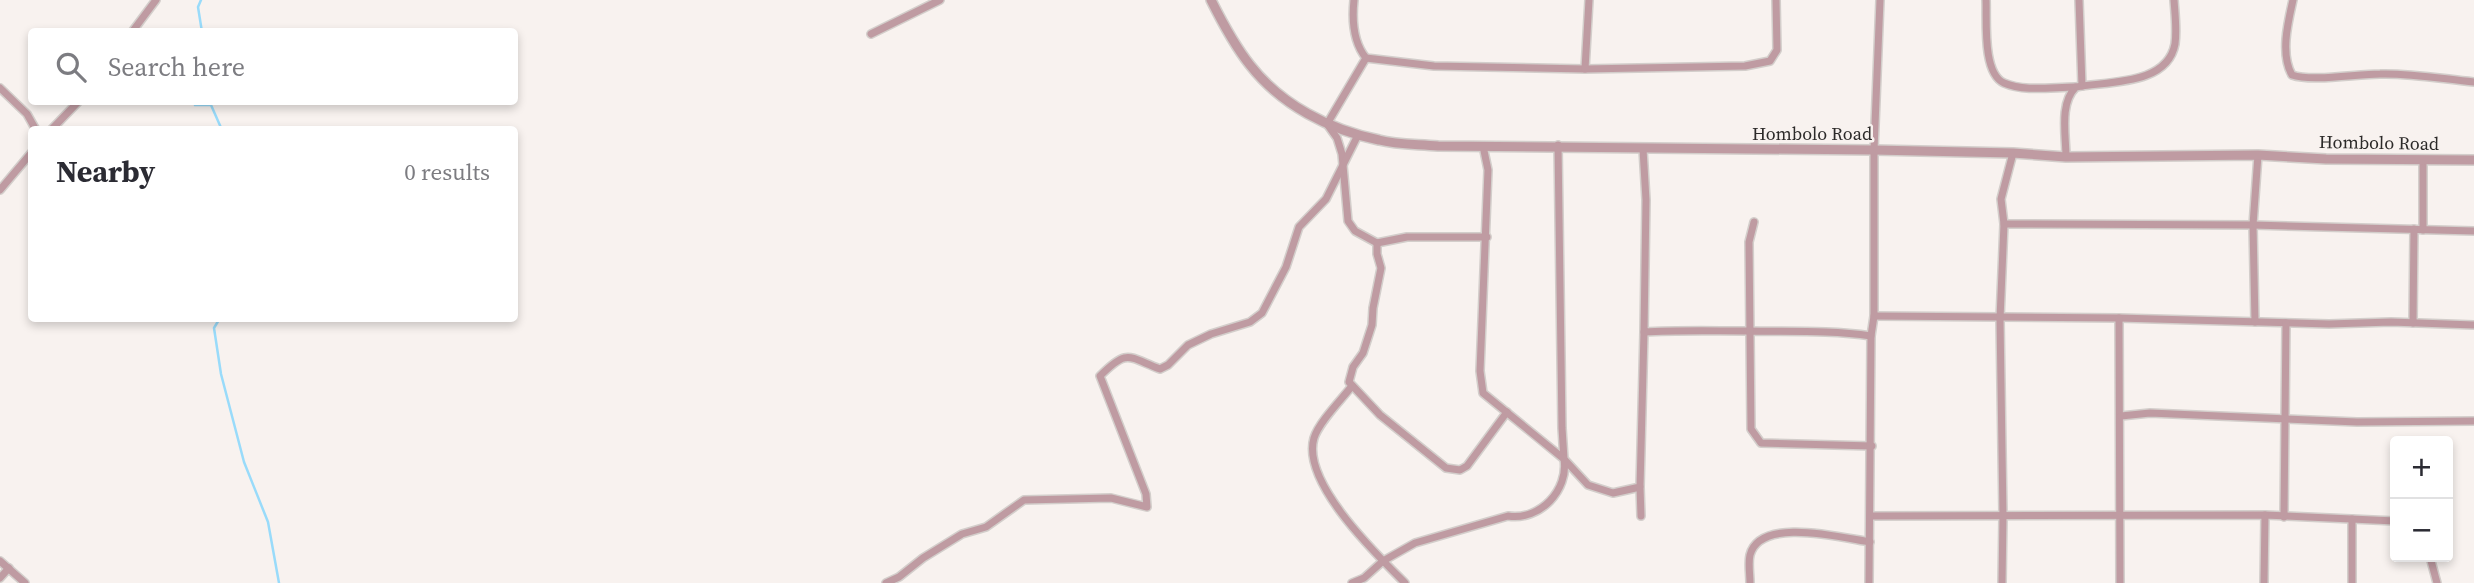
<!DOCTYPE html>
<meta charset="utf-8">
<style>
:root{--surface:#fff;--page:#f7f7f7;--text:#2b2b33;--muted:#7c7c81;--line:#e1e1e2}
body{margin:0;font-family:"Source Serif 4",serif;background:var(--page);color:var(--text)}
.controls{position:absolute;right:21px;bottom:21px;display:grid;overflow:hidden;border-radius:7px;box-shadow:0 4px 10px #0003}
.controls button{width:63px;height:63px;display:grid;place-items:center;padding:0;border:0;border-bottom:2px solid var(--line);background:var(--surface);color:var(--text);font:35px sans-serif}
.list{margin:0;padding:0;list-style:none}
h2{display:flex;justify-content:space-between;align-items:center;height:91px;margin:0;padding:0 28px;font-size:30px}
h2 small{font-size:23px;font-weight:400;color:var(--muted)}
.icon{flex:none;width:38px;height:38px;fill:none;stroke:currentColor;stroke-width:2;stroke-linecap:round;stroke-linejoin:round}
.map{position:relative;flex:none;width:2474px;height:583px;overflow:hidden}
.search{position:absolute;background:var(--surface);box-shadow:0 4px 10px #0003;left:28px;top:28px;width:490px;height:77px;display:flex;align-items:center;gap:18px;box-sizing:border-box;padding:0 24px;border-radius:7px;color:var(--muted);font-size:26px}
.panel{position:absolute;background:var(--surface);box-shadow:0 4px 10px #0003;left:28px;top:126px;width:490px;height:196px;border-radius:7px}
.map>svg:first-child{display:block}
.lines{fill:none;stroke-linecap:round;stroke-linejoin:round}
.stream{stroke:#99dbfa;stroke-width:2.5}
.minor-casing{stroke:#d3cecb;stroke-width:10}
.tertiary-casing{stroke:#d3cecb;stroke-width:12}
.minor{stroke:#bf9ba2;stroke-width:7}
.tertiary{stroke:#bf9ba2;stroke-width:9}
.labels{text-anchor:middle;stroke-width:5;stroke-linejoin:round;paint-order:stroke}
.street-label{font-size:18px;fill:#2c2a29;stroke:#f8f2ef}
</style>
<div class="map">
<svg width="2474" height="583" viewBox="0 0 2474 583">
<rect width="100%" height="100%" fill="#f8f2ef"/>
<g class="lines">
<!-- stream -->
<g class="stream">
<path d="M201,0L198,7L202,32"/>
<path d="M194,102L195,105H211L222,130"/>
<path d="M220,318L214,328L221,374L244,462L268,522L279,583"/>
</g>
<!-- minor casing -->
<g class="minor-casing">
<g id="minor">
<path d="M1354,0C1352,19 1353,42 1366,58L1434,66L1585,69L1745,66L1770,61L1777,50L1776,0"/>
<path d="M1986,0C1987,20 1982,73 2004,83C2024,92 2053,87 2075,87"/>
<path d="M2079,0L2082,86"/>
<path d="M2293,0C2288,22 2280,54 2292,75C2312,82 2356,74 2380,74C2411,73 2443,79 2474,82"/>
<path d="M132,32L156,0"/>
<path d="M871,34L940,0"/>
<path d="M1366,58L1327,124L1337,138L1342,154L1348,221L1355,231L1377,243L1407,237H1487"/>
<path d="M1585,69L1589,0"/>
<path d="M0,88L27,114L36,130"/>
<path d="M51,130L78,102"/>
<path d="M1558,145L1562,428L1564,459L1588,485L1613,493L1640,487L1644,332"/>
<path d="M1643,149L1646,200L1644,332C1678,330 1712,331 1746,331C1788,332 1829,330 1871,336"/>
<path d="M2066,157C2066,136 2059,103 2076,87C2107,81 2167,86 2175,44C2177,30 2175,14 2174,0"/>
<path d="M2423,160V230"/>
<path d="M0,190L32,152"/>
<path d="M1754,222L1749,242L1751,429L1761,443L1872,446"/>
<path d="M2004,224L2253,225L2474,231"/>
<path d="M1377,243V254L1381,268L1373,308L1372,325L1363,353L1353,367L1349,382L1380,415L1446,468L1460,470L1467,466L1507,412"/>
<path d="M1874,316L2119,318L2329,324L2391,322L2474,325"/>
<path d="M2119,318L2120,583"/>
<path d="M2255,322L2253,225L2258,155"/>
<path d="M2413,323L2414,229"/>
<path d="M1352,386C1341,400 1319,422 1314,438C1301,482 1376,554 1405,583"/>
<path d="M2121,416L2150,413L2357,422L2474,421"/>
<path d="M1640,487L1641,516"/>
<path d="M1870,516L2265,515L2395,521"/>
<path d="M2284,517L2286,323"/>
<path d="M2430,557L2437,583"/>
<path d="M0,561L25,583"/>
<path d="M0,578L9,568"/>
<path d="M886,583L899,577L923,558L962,534L986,527L1024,500L1111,498L1147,507L1146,494L1100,376C1128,348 1128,357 1160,369L1168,365L1188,345L1211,334L1250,322L1262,313L1286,267L1299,227L1326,199L1358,135"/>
<path d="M1352,583L1364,578L1383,561L1415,543L1508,516C1540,521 1569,490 1564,459L1483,393L1480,371L1488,170L1483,146"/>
<path d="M1750,583C1750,574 1748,563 1750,555C1760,516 1843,538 1870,542"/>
<path d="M1869,583L1871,336L1874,316V150L1880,0"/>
<path d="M2002,583L2003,516L2000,319L2004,224L2001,199L2013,153"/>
<path d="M2264,583L2265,515"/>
<path d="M2352,583V519"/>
</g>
</g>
<!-- tertiary casing -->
<g class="tertiary-casing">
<path id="tertiary" d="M1211,0C1222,22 1234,45 1250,65C1281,105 1330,130 1379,140C1398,145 1419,144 1438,146L1874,150L2013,153L2066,157L2258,155L2326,159L2474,160"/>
</g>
<!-- minor -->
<use href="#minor" class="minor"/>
<!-- tertiary -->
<use href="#tertiary" class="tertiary"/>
</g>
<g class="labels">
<!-- street labels -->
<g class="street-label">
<text x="1812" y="140">Hombolo Road</text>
<text transform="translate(2379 143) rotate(1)" y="6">Hombolo Road</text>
</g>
</g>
</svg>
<div class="controls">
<button>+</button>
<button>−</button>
</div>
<div class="search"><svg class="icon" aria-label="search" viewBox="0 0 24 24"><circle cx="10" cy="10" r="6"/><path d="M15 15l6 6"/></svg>Search here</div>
<section class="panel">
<h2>Nearby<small>0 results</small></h2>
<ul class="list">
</ul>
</section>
</div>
